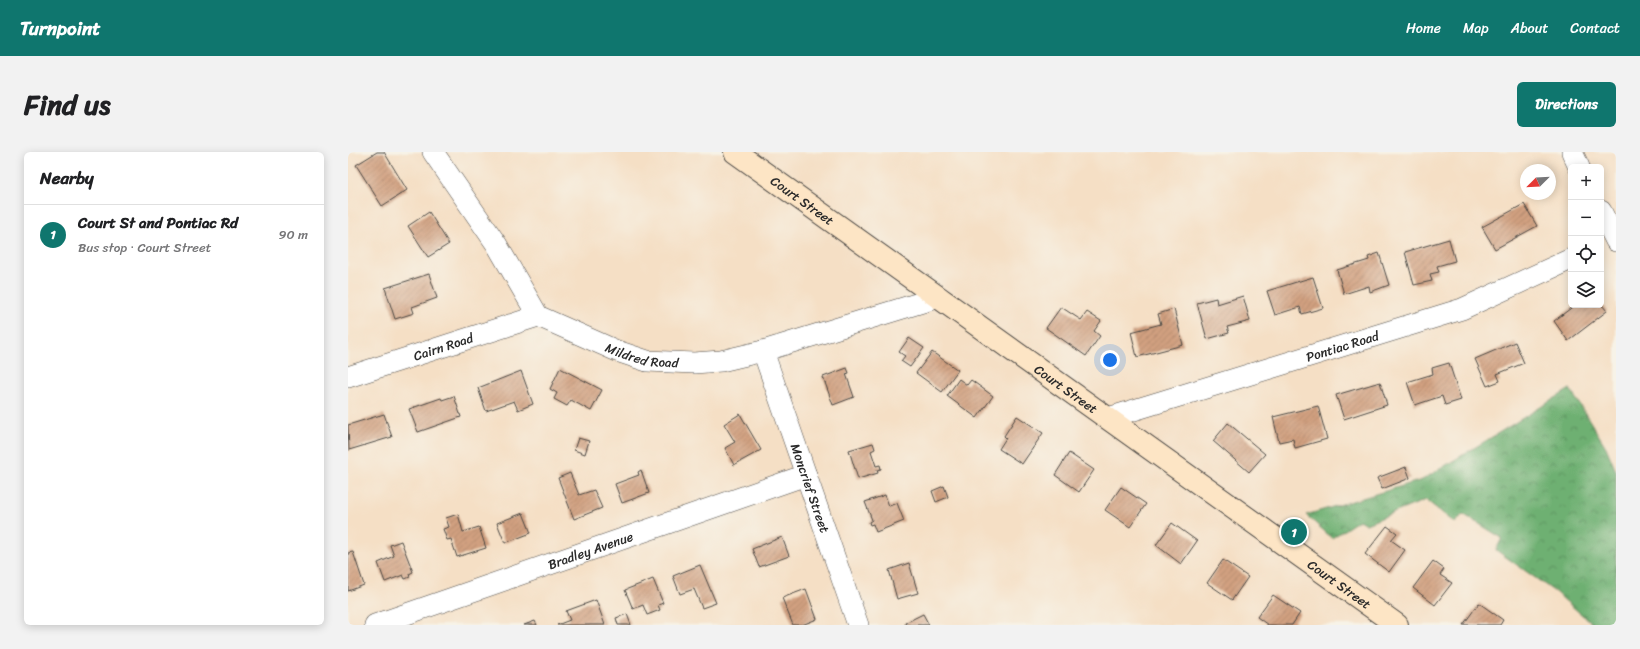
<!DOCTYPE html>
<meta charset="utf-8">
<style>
:root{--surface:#fff;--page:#f2f2f2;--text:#202124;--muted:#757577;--line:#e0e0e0;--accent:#0f766e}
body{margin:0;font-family:Sriracha,sans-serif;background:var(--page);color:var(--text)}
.controls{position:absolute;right:12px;top:12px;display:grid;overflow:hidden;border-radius:6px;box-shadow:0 2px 10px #0003}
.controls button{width:36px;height:36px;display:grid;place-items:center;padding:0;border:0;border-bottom:1px solid var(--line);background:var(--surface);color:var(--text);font:20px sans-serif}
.compass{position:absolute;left:1172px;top:12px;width:36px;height:36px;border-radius:50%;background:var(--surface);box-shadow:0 2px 10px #0003;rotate:246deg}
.you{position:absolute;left:762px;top:208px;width:14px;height:14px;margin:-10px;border:3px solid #fff;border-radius:50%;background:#1a73e8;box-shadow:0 0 0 6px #1a73e833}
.badge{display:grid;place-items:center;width:26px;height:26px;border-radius:50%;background:var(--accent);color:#fff;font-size:13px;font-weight:700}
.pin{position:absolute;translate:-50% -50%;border:2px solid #fff;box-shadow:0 1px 4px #0006}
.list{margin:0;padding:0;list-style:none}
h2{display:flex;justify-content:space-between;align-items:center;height:52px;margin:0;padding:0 16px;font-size:17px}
h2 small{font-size:13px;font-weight:400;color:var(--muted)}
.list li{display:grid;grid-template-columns:26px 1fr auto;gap:12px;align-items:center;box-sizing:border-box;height:60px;padding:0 16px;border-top:1px solid var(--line)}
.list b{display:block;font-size:15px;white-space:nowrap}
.list p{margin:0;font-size:13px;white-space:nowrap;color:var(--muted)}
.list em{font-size:13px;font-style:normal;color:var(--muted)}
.icon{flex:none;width:22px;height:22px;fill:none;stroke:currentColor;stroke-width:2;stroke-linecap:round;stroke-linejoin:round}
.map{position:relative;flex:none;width:1268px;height:473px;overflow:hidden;border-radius:6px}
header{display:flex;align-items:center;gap:24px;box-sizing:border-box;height:56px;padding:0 20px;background:var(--accent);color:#fff}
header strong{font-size:19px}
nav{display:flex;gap:22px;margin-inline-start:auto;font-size:14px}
.intro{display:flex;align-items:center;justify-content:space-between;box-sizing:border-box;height:96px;padding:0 24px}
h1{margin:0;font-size:28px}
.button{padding:10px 18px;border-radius:6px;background:var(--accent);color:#fff;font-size:14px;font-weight:700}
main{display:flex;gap:24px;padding:0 24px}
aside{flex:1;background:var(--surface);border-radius:6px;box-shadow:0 2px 10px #0003}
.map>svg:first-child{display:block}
.forest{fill:url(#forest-crowns);stroke:#4c6e4e}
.building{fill:url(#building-hatch)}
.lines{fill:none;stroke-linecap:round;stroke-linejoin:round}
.street-casing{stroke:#494642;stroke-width:22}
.secondary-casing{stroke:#494642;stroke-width:24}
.street{stroke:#fff;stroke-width:21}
.secondary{stroke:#fde5c5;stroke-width:22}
.labels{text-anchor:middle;stroke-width:3.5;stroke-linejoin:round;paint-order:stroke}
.street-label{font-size:13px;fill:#2b2b2b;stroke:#f7f3e8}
</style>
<header>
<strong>Turnpoint</strong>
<nav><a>Home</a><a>Map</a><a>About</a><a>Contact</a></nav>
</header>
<div class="intro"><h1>Find us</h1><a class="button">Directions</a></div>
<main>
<aside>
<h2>Nearby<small></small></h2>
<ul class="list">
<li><span class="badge">1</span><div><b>Court St and Pontiac Rd</b><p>Bus stop · Court Street</p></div><em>90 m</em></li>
</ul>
</aside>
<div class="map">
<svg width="1268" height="473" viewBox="0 0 1268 473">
<defs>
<pattern id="forest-crowns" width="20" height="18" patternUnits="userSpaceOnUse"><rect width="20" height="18" fill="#6eb072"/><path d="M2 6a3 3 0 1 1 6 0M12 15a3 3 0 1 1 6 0" fill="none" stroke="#5b8f5e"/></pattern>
<pattern id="building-hatch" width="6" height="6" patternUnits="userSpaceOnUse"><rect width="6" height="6" fill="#d1a080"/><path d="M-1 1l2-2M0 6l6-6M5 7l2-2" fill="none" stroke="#aa8369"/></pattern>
</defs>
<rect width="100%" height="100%" fill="#f7f3e8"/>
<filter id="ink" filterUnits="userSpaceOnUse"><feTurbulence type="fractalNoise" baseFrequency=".025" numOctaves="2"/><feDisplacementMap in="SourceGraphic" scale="8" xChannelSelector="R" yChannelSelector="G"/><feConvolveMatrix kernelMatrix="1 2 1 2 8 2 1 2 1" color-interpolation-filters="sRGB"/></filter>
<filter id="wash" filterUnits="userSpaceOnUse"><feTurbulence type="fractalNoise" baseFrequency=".012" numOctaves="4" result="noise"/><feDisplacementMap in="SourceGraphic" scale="16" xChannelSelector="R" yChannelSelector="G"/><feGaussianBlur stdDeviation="0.9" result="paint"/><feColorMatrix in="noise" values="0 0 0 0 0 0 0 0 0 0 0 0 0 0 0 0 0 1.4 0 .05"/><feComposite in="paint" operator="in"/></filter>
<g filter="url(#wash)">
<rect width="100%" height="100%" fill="#f5dfc5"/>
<!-- forest -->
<path class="forest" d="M1222,237L1258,295L1268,319V473H1246L1207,440L1148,398L1154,386L1115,362L1107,371L1078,348L1018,372L1011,368L984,386L958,363L1074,328Z"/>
<g id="blocks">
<!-- building -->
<g class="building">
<path d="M29,0H36L59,38L34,54L8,13Z"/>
<path d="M1176,52L1189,74L1147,97L1134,75Z"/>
<path d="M81,60L101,92L80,105L60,74Z"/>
<path d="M1101,87L1107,109L1089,114L1091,120L1082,122L1084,129L1066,133L1057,100Z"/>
<path d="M1031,101L1041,133L1022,140L1021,134L996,142L989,118L1021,108L1020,105Z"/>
<path d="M81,122L89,146L64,155L66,161L47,167L37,136Z"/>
<path d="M965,125L975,156L954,162L952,155L927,163L919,139Z"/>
<path d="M895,144L902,169L879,175L881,181L859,187L849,151L868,146L869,152Z"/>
<path d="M1227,153H1254L1259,159L1220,189L1206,169Z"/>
<path d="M713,155L733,168L739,160L753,169L746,179L752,184L738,204L698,176Z"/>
<path d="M826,157L835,193L789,205L783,180L813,172L810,162Z"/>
<path d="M561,186L576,196L562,215L553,209L557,204L551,200Z"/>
<path d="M1167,190L1176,211L1149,222L1152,229L1139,234L1127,207Z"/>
<path d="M584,200L610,218L594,240L568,221Z"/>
<path d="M1101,211L1113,248L1097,253L1094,244L1067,253L1059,230L1085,222L1084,216Z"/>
<path d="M212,216L254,238L243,259L223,248L219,254L206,247L209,241L202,237Z"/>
<path d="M499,216L501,221L498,222L506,245L485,253L475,225Z"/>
<path d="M173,219L185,252L170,258L166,249L138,259L130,236Z"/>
<path d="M611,227L619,233L623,228L645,244L629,266L599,244Z"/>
<path d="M1032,230L1039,253L996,267L988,243Z"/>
<path d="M106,244L113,265L70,280L61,257L93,246L94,248Z"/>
<path d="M970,254L979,287L947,296L945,287L931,290L925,265Z"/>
<path d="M36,262L44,285L1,298L0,273Z"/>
<path d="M392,262L413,298L386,313L377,296L387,290L376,272Z"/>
<path d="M669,264L695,281L674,312L651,297L658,286L656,284Z"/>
<path d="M880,271L917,302L901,320L865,289Z"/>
<path d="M230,286L241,289L237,302L226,298Z"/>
<path d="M525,291L527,297L523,299L528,314L532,313L533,317L529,318L530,321L510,327L501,298Z"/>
<path d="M721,301L746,318L731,340L707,323Z"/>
<path d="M1058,315L1062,326L1034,337L1029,326Z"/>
<path d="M293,318L301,341L274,351L267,332L291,323L290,320Z"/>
<path d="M222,321L231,343L246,338L254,356L226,367L210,326Z"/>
<path d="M596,334L600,345L588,350L584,339Z"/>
<path d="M773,335L798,352L782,375L757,358Z"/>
<path d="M537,343L541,354L549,351L556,369L528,380L525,372L522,373L521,370L524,368L517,350Z"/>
<path d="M175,361L183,381L157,391L149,371Z"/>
<path d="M110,362L115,380L131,375L138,396L109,405L103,387L99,388L95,377L101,375L98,366Z"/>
<path d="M824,371L849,389L833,412L808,393Z"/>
<path d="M1039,374L1049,381L1043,388L1057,398L1041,420L1017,402Z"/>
<path d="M434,385L441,404L411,415L404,397Z"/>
<path d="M53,389L65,420L61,422L62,425L57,427L55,423L37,430L30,411L46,404L42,393Z"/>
<path d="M5,400L16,433L0,439V401Z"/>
<path d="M875,408L900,425L884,448L859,431Z"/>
<path d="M1085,409L1096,417L1092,423L1104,431L1087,453L1065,436Z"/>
<path d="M561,411L570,441L549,447L541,418Z"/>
<path d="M352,413L368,451L354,456L346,437L332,442L325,424Z"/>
<path d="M305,427L315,451L310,453L312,458L299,463L295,453L285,457L277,438Z"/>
<path d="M458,437L469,467L454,473H445L434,446Z"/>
<path d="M925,443L952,461L944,473H920L909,465Z"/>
<path d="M248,448L257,473H209L222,468L218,459Z"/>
<path d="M1131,451L1155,468L1152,473H1115Z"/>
<path d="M279,462L283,473H270L268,466Z"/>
<path d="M575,462L581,473H558L557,471Z"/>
<path d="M187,469L189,473H176Z"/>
</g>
</g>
</g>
<g filter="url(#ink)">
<use href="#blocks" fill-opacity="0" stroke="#494642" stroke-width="1"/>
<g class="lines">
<!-- street casing -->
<g class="street-casing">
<g id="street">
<path id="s1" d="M85,0L149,93L190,164L269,199L299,209L346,211L373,209L415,199L591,145"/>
<path d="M1224,0L1231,15"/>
<path d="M1253,59L1268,89"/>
<path id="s2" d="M415,199L510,473"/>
<path id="s3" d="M0,225L190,164"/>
<path id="s4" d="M760,266L1114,157L1223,107"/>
<path id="s5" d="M27,473L458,323"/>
</g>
</g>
<!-- secondary casing -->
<g class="secondary-casing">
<g id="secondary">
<path id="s6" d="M387,0L1049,473"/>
</g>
</g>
<!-- street -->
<use href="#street" class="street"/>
<!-- secondary -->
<use href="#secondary" class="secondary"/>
</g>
</g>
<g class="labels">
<!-- street labels -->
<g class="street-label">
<text dy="5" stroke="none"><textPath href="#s6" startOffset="83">Court Street</textPath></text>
<text dy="5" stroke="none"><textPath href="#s3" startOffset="100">Cairn Road</textPath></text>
<text dy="5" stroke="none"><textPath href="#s4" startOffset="245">Pontiac Road</textPath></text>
<text dy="5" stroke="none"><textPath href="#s1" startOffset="307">Mildred Road</textPath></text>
<text dy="5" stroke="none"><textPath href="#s6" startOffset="407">Court Street</textPath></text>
<text dy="5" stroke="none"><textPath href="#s2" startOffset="145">Moncrief Street</textPath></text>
<text dy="5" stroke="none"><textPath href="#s5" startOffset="228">Bradley Avenue</textPath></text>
<text dy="5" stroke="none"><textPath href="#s6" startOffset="743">Court Street</textPath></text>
</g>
</g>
</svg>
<div class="controls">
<button>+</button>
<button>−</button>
<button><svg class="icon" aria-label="locate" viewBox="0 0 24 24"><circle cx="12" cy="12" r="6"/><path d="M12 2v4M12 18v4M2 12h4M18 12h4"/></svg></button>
<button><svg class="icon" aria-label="layers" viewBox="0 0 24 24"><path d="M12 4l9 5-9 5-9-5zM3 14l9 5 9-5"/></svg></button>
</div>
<svg class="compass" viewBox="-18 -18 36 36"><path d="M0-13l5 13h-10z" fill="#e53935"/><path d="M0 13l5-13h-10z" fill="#757577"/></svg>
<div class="you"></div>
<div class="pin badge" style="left:946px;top:380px">1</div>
</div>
</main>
